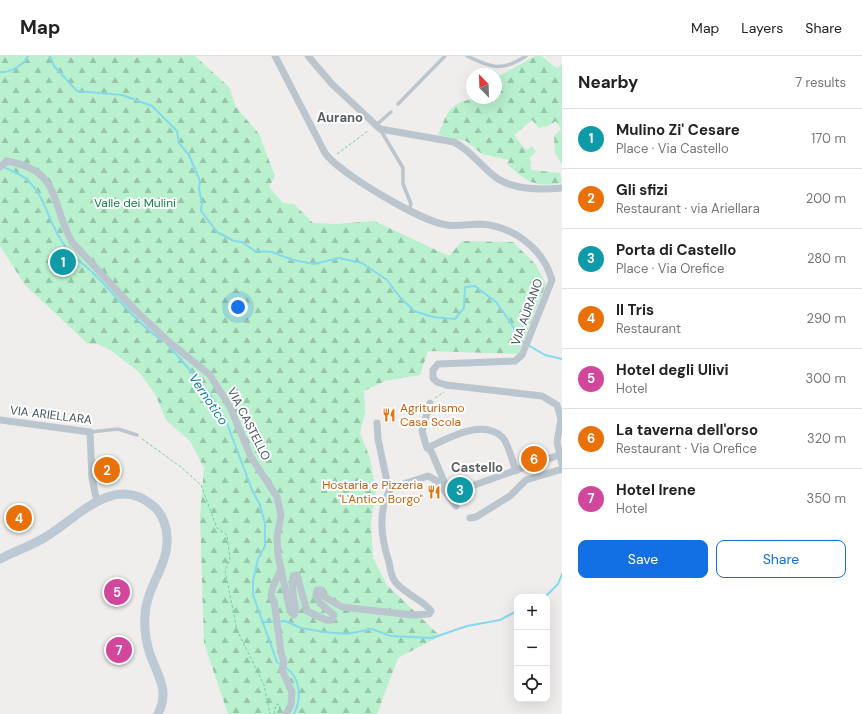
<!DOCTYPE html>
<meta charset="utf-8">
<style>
:root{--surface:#fff;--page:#f2f2f2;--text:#222;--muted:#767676;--line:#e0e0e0;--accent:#136fe4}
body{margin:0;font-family:"DM Sans",sans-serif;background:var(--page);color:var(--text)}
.controls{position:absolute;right:12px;bottom:12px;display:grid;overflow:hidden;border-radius:8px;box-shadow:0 4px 16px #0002}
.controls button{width:36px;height:36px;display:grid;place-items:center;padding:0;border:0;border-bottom:1px solid var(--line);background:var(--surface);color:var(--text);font:20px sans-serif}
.compass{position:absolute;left:466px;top:12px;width:36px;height:36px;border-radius:50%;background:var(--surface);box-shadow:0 4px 16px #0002;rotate:337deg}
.you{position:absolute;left:238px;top:251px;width:14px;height:14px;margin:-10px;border:3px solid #fff;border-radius:50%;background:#1a73e8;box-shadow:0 0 0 6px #1a73e833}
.badge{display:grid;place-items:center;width:26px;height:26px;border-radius:50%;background:var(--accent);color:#fff;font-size:13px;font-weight:700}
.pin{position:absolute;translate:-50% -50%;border:2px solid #fff;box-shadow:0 1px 4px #0006}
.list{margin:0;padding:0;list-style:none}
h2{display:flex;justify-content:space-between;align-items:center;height:52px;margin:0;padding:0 16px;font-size:17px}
h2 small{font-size:13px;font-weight:400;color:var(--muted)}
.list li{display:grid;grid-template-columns:26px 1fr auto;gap:12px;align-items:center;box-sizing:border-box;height:60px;padding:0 16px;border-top:1px solid var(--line)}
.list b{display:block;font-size:15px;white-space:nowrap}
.list p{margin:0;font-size:13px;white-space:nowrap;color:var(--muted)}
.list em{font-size:13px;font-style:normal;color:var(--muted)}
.actions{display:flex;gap:8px;padding:12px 16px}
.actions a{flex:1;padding:9px 0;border:1px solid var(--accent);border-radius:8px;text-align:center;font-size:14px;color:var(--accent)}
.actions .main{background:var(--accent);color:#fff}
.icon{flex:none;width:22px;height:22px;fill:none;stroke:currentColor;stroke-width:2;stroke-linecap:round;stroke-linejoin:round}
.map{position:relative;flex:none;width:562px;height:658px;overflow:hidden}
header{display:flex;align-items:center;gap:24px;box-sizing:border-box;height:56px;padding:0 20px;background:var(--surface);border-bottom:1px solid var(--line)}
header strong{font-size:19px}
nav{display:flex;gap:22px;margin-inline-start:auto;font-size:14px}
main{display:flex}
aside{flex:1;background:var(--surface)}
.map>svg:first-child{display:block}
.forest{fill:url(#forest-firs)}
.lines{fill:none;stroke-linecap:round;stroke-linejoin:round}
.stream{stroke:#85d9ee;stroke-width:2}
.path{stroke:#71cfa0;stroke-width:1;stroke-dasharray:3 2;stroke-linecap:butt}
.service{stroke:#bbc5cd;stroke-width:3.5}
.minor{stroke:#bbc5cd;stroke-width:7}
.secondary{stroke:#bdc9d5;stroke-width:9}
.labels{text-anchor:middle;stroke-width:4;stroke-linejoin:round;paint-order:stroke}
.park-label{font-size:12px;fill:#147f49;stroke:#fff}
.street-label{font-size:12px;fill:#45515b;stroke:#fff}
.food-label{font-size:12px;fill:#c56008;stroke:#fff;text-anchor:start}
.neighbourhood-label{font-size:13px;font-weight:bold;fill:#5a5e63;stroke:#fff}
.water-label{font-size:13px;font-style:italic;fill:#097e9c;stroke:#fff}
</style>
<header>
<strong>Map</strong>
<nav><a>Map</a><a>Layers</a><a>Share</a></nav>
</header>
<main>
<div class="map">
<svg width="562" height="658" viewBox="0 0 562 658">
<defs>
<pattern id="forest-firs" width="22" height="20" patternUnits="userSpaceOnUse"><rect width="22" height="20" fill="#b9f0ce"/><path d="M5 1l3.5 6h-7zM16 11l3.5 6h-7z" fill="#98c5aa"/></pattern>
</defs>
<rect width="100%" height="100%" fill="#f0eded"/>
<!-- forest -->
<g class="forest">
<path d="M0,0H195L229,31L236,51L259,78L275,120L269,131L283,147L294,148L313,167L336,168L374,165L449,200L462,185L513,186L536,209L546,228L518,298L428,295L420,319L385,325L364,335L365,357L360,377L370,402L376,436L371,466L373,502L387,529L440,580L398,602L377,658H228L204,587L200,459L204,412L190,385L166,364L155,338L139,316L110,294L98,288H88L25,229L0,190Z"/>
<path d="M535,0H541L557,12L562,8V109L555,96L554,80L561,73L556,65L548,70L539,72L532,64L514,79L526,94L532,90L536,96L530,101L531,114L560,117L562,127C533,132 528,126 507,108L509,104L482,98L466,85L438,79C442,71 445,59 451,53C462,41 482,42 496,42V22Z"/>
</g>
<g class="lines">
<!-- stream -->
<g class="stream">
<path d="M50,0L54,10L77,35L122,39L152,50L177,75L179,87L189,99L200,125L199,133L202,147L201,155L217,176L234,185L242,186L255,195L272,196L293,204L314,208L339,202L362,207L387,224L399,240L414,255L433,261L455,263L464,252L465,231L475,230L496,246L511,267L520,284L525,287"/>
<path d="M0,16C10,17 24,9 28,0"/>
<path d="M4,111C9,114 22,119 25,122C47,140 48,169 65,190C73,201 84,208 93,217C117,240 136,267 163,285"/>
<path d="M167,288L203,329L217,348L226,365L252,434L260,449L265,468V490L258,503L253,525V539L277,606L281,609"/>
<path d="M528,289L545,299L562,303"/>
<path d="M545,541L558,528L562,518"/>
<path d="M262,566L285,565L301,572L324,576L347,578L372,573L391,580L432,582L467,570L500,564L517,555"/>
<path d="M285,611C301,622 302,642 294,658"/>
</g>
<!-- path -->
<g class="path">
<path d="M337,98L368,75"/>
<path d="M435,342L444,336"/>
<path d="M142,383L181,411L201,429L217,472L227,479L230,504L225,514L237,574L264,629L270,658"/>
<path d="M274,658L276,648L280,649L279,657"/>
</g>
<!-- service -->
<g class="service">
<path d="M467,0C491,12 502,16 526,0"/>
<path d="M398,48L445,0"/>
<path d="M375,70L391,56"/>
<path d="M380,73L403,112V128L411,148L409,154"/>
<path d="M90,376L118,373L137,379"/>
</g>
<!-- minor -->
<g class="minor">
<path d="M275,0L325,97C339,117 422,166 447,169C457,171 469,168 480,168C513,170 543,192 552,224L522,299L515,305L438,308L433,314V322L437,326L446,329L542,340L557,349L561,363L557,386L562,408"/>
<path d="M308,0L332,28L380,73L454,86C470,94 480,109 494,120C511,134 541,134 562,132"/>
<path d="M0,111L7,105C62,115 50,147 72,186L135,254L168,285L210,319L230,351L251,401L277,441L281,459L277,481L278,499L290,555L294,559L296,555C294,543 291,532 293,520L297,519L307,555L326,564H332L334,559L320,547L316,539L317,534H321L325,541L342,551L413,559L429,558L431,555C427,547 400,535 394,524C391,519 390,512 389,506C381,482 377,455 391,432L428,420L437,425L456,450"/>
<path d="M430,347L422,375L426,389L432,397L446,430"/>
<path d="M0,364L90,376L92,422L97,446"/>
<path d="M377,367L378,383L388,430L391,432"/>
<path d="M427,392C447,383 482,362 502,381C508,386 513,407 516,415"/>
<path d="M442,429L448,431L454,437L457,436"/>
<path d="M463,433L559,399"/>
<path d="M470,462L476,461L510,440L526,424L562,413"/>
<path d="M281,512C278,522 272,529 271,540L274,545L281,596L284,606L282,614L292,636L291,649L286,658"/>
</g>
<!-- secondary -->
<path class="secondary" d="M0,503C14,496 30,490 44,482C77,463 113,417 152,449C163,457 168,473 167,487C166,512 146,533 145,559C144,572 146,586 150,598C158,621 170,634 158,658"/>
</g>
<!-- icons -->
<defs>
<g id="restaurant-bare" transform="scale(1.08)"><path d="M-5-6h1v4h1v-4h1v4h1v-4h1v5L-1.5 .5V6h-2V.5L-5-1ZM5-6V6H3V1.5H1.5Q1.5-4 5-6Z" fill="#e8710a" stroke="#fff" stroke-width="2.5" paint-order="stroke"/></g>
</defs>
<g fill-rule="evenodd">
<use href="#restaurant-bare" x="389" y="359"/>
<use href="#restaurant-bare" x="434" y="436"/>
</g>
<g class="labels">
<!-- park labels -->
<g class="park-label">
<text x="135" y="151">Valle dei Mulini</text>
</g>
<!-- street labels -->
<g class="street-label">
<text transform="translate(527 256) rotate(-70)" y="4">VIA AURANO</text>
<text transform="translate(51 359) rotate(7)" y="4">VIA ARIELLARA</text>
<text transform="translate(249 368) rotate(63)" y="4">VIA CASTELLO</text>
</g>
<!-- food labels -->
<g class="food-label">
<text x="400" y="356">Agriturismo<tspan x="400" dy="14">Casa Scola</tspan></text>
<text x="423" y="433" text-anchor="end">Hostaria e Pizzeria<tspan x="423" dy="14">"L'Antico Borgo"</tspan></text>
</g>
<!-- neighbourhood labels -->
<g class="neighbourhood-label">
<text x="340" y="66">Aurano</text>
<text x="477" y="416">Castello</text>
</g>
<!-- water labels -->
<g class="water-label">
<text transform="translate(209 343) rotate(56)" y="5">Vernotico</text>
</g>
</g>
</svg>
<div class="controls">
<button>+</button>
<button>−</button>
<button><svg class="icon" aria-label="locate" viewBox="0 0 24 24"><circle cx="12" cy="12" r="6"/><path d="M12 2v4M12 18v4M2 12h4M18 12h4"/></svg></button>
</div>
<svg class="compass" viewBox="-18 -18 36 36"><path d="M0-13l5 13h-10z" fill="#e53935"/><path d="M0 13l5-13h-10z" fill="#767676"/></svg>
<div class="you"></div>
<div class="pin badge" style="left:63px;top:206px;background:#0f9aa8">1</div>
<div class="pin badge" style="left:107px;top:414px;background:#e8710a">2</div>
<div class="pin badge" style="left:460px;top:434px;background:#0f9aa8">3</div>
<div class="pin badge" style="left:19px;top:462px;background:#e8710a">4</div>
<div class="pin badge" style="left:117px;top:536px;background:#d1479c">5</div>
<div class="pin badge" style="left:534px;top:403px;background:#e8710a">6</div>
<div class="pin badge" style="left:119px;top:594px;background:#d1479c">7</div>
</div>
<aside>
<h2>Nearby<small>7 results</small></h2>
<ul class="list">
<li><span class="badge" style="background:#0f9aa8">1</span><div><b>Mulino Zi' Cesare</b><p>Place · Via Castello</p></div><em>170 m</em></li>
<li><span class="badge" style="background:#e8710a">2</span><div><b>Gli sfizi</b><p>Restaurant · via Ariellara</p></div><em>200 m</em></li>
<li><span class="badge" style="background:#0f9aa8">3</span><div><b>Porta di Castello</b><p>Place · Via Orefice</p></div><em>280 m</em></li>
<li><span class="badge" style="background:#e8710a">4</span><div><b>Il Tris</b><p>Restaurant</p></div><em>290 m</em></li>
<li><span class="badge" style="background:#d1479c">5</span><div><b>Hotel degli Ulivi</b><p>Hotel</p></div><em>300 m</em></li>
<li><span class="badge" style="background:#e8710a">6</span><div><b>La taverna dell'orso</b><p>Restaurant · Via Orefice</p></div><em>320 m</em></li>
<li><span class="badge" style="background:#d1479c">7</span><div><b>Hotel Irene</b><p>Hotel</p></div><em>350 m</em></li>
</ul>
<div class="actions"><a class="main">Save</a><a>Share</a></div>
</aside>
</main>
